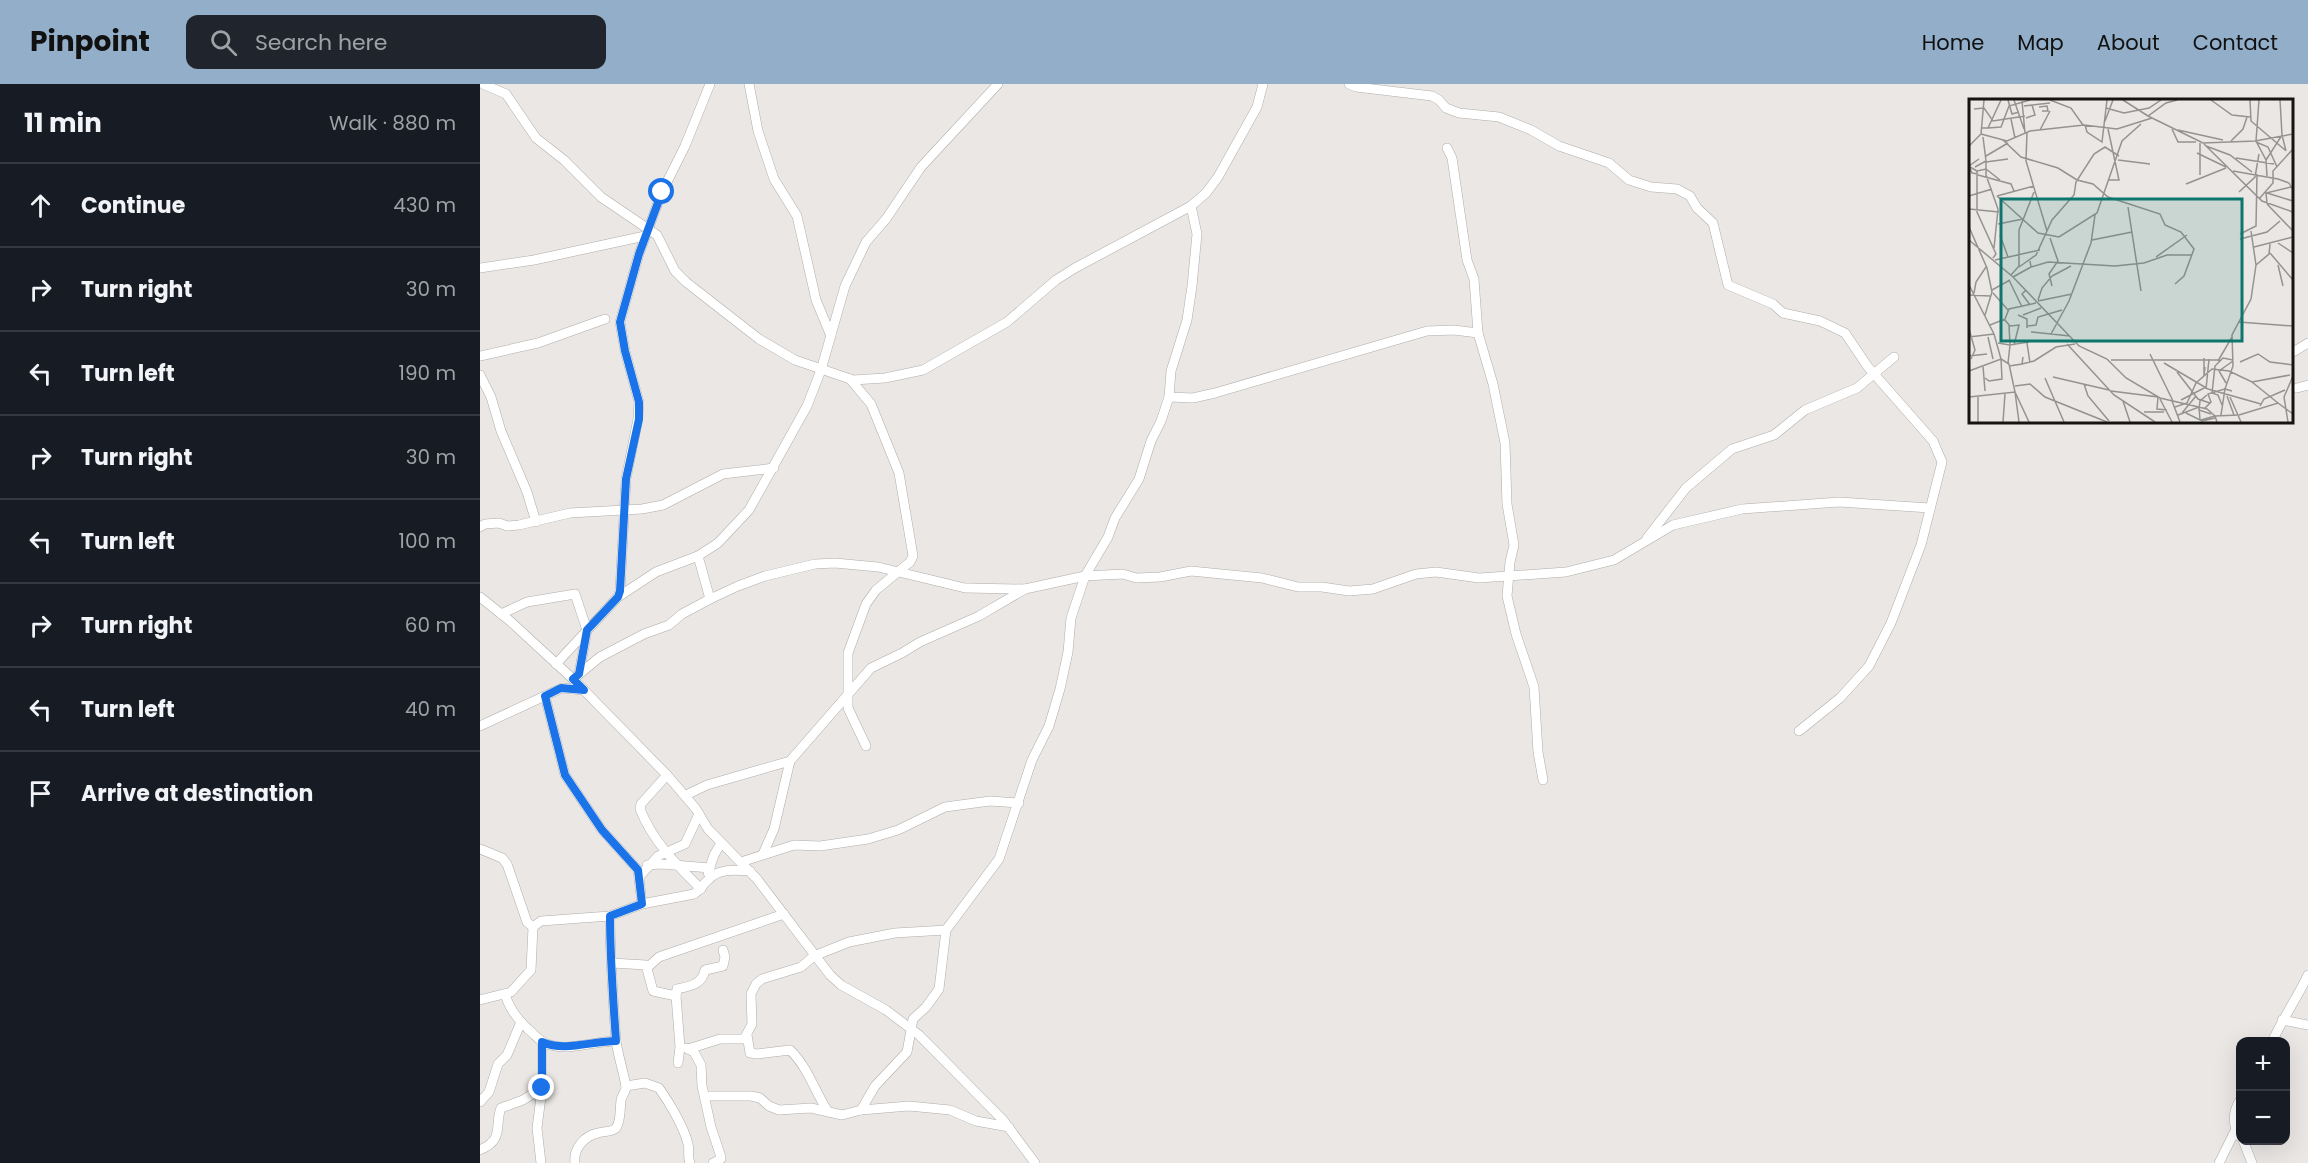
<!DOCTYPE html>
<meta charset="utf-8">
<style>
:root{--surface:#171b24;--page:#20242c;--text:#f1f3f6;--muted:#9ea1a6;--line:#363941;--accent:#92aec8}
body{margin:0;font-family:Poppins,sans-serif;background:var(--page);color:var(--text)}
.controls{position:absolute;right:18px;bottom:18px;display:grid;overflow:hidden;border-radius:12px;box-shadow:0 6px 24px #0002}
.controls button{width:54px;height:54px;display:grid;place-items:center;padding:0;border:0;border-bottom:2px solid var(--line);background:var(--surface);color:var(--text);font:30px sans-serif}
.stop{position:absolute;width:18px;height:18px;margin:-14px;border:4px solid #1a73e8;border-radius:50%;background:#fff}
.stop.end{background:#1a73e8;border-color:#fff;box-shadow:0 2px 6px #0008}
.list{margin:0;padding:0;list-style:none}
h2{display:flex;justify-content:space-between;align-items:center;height:78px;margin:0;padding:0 24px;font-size:26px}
h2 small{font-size:20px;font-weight:400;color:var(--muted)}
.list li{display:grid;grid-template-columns:39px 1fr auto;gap:18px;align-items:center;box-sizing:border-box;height:84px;padding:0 24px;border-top:2px solid var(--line)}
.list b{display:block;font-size:22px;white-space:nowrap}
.list em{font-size:20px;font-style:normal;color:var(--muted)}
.icon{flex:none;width:33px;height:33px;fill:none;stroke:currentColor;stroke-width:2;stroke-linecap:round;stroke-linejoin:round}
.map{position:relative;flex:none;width:1828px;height:1079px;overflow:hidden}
header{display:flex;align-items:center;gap:36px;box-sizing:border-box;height:84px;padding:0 30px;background:var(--accent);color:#111}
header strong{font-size:28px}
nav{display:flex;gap:33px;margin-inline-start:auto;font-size:21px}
.search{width:420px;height:54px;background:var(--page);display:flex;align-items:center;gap:15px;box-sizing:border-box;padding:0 21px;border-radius:12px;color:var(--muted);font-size:22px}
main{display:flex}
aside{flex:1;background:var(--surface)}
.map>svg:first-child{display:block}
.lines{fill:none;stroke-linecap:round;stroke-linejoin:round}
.minor-casing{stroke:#afadaa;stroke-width:10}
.minor{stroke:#fff;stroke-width:9}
.route{stroke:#1a73e8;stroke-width:8}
.inset-road{fill:none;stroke:#959390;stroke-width:1.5}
.view{fill:#0f766e;fill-opacity:0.15;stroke:#0f766e;stroke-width:3}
.inset-edge{fill:none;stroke:#151413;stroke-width:3}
</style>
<header>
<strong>Pinpoint</strong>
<div class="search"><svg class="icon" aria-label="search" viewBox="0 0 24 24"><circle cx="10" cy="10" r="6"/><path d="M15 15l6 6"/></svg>Search here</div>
<nav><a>Home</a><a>Map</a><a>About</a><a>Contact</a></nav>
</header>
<main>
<aside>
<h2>11 min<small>Walk · 880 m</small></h2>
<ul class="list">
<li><svg class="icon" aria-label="ahead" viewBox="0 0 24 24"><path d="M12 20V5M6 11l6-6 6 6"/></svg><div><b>Continue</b></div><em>430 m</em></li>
<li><svg class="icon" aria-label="right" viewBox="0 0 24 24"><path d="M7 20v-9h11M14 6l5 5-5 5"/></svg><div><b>Turn right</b></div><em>30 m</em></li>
<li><svg class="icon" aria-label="left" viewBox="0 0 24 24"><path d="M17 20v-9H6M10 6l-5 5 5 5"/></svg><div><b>Turn left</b></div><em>190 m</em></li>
<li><svg class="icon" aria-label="right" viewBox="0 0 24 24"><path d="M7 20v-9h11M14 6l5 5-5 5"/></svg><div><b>Turn right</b></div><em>30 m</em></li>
<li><svg class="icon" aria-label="left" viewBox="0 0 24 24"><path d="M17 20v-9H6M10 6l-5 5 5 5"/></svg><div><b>Turn left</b></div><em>100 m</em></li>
<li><svg class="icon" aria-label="right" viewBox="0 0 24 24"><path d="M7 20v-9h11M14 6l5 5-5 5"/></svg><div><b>Turn right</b></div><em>60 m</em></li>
<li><svg class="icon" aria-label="left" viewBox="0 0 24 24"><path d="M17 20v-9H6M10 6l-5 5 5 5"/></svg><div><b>Turn left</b></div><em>40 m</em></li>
<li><svg class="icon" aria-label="arrive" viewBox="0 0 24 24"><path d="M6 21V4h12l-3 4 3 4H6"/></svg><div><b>Arrive at destination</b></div></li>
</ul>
</aside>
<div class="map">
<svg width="1828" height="1079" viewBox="0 0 1828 1079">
<rect width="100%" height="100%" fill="#eae7e4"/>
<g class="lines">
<!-- minor casing -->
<g class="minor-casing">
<g id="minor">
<path d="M3,0L26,10L56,54L84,76L121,113L177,151L195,187L206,198L279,255L315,276L373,296L405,294L443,286L527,238L576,196L595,184L711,122L726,109L738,93L777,23L783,0"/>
<path d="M269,0L278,47L294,95L317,132L336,216L351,252"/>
<path d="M869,0L876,3L952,12L959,16L966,24L979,29L1019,33L1051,46L1079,62L1129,79L1149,96L1171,103L1197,105L1210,112L1217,124L1233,139L1248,201L1293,220L1303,229L1340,237L1365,249L1388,283L1453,357L1462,378L1441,461L1411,539L1389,582L1360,614L1319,647"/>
<path d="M967,64L972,74L987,176L994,195L998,249L1013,300L1025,359L1027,420L1034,461L1030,478L1027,512L1036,550L1054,603L1058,668L1063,696"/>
<path d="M0,184L54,176L165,152"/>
<path d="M1813,268L1828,259"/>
<path d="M0,272L58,259L125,235"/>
<path d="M0,291L11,313L21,347L47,408L56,438"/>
<path d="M370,295L391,320L419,389L433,472L430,478L396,506L386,520L368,569V624L386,662"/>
<path d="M1817,304L1828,301"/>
<path d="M689,313L713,314L735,309L947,247L974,246L998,249"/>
<path d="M0,443L5,440L19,439L27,442L39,441L90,429L162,425L183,421L243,390L294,384"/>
<path d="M1167,454L1206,404L1252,365L1294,351L1325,326L1377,304L1414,273"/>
<path d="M0,513L30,537L93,595L187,691L216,725L228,745L277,795L350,891L361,901L406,926L439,951L523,1036L555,1079"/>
<path d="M138,513L176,488L218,472L238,459L269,426L327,322L341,286L365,202L386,158L406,135L441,83L518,0"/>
<path d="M230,515L258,502L285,492L335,480L355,479L398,483L485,504L545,505L605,492L643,490L656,494L680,493L711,487L782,494L818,503H842L869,507L893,505L936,490L956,488L999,494L1086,488L1134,476L1193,441L1262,425L1359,418L1450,424"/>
<path d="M21,530L47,518L95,510L107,546L99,590"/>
<path d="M76,580L138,513L140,507L146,395L158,335L159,318L145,267L140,238L159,170L182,108L205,62L230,0"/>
<path d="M93,595L120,573L164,550L189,541L202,530L230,515L218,472"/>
<path d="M65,612L85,691L122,746L158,786L162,820"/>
<path d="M0,642L82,604L104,606"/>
<path d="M187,691L161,720L160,725C173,758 197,781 221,805"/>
<path d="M206,711L227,701L310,677"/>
<path d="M0,765L22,774L27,780L47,838L53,843"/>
<path d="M283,770L294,745L310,677L391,584L422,569L440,558L499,532L545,505"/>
<path d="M261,778L314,761L340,762L388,755L418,746L465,723L510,717L539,719"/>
<path d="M167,781L182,780L230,784"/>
<path d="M228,789L234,771L241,759"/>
<path d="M159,793L178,772L205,760L219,730"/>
<path d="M130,832C130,873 133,915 136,957"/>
<path d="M132,879L166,881L173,907L196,912L200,963L198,979"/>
<path d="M168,883L179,873L304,830"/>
<path d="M25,910C29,924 37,935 48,945C55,951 61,959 70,961C90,967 115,957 136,957C138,972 144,989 146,1003C146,1007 142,1011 141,1016C140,1023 141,1038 136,1044C133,1048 124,1047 118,1049C104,1052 93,1065 95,1079"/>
<path d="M196,912L197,905C210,902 222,901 225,886L243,882L245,873L243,866"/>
<path d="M0,916L31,908L51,886L53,843L61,837L130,832L162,820L214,810C221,806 222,801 228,796C238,784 256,786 270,787"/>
<path d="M1802,936L1828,941"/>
<path d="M267,951L270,969L277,970L310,966C328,983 334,1006 347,1026"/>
<path d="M1792,958C1803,934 1817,914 1828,891"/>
<path d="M206,964L214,968L221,981L222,1002L231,1043L241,1073V1075L233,1079"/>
<path d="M208,965L240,955H264L272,940L271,910L276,900L282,895L321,883L334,872L369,858L415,849L466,846"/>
<path d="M146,1002L165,999L179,1004C189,1018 204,1043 208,1060C210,1067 207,1072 210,1079"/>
<path d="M226,1012H271L280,1014L289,1022L299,1026L331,1024L362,1031L381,1026L429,1022L470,1026L496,1037L529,1043"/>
<path d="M1760,1016C1752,1029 1752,1040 1760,1053"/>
<path d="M0,1018L9,1008L18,980L27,971L41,938"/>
<path d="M381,1026L395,1002L427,968L433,935L446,923L459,905L466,846L519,775L552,676L569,642L580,605L588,568L591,534L605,492L628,453L635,434L659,395L671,357L681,337L689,313L691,287L707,236L712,202L717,150L711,122"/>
<path d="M1763,1056L1772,1079"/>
<path d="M0,1066C25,1055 14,1042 21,1024L43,1016L62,1004"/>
<path d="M61,1079L57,1044L62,1005V958"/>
<path d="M1739,1079L1756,1045"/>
</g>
</g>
<!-- minor -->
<use href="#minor" class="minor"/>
</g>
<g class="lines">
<!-- route -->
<path class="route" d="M62,1004V958C85,968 111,957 136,957C133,915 130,873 130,832L162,820L158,786L122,746L85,691L65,612L81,604L104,606L93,595L99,590L107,546L138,513L140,507L146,395L159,335V318L145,267L140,238L159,170L182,108"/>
</g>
<!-- overview -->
<g transform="translate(1489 15)">
<rect width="324" height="324" fill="#eae7e4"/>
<path class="inset-road" d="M39,1L43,15L50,13M45,1L55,30M81,1L102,9L114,26M154,1L179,17L197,4L208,1M242,1L263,16L281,18M281,1L282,22L316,51M290,1L287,42L297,61L298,77M311,1L313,36M53,2L56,34M55,7L81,4M70,8L78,7L79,12H73M137,9L155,14L180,9L192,1M5,10L15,9L24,22L56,17M179,17L234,44L286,42L324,35M57,19L66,16L63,6M42,20L46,39M136,22L144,1M116,26L118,33L133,43L138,1M12,29H19L32,1M19,29L32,28L40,7L61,1M139,30L150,81H139M203,30L209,43H227M71,31L81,12M209,31L254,41M58,33L57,62L78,132M12,35L38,42L61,32L115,26L148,30L183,19M34,41L52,58L89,69L108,81L124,85L139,98L191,115L196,126L212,133L225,150L215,177L206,185M262,42L274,30L278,18M287,43L299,48L308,68M231,44V76M235,45L293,102L324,113M0,47L12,35L15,1M237,47L261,56L283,73M228,54L257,68M17,57L39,44M267,59L305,65M149,61L181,65M297,61L313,36L317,52M17,62V76L29,110L25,149M17,63L39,60M1,68L8,72V113L27,155L24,159M6,68L17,62L14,38M8,72L17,70L31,81M264,72L309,80L320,84L324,91M9,75L3,74L0,67L10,60M9,76L42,85L45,92M217,85L257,69M270,93L286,78L290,55M298,94L324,102M0,97L23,90M28,97L69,134L90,138L128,114L153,42L172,25M28,97L65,87M290,100L304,84V72L324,50M298,104L297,94L322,88M298,105L324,132M159,108L172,192M0,110L30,113M29,125L54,120M0,128L18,169L23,193L16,216M271,135L287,127L288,75M31,136L39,158M81,139L89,162L80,175L83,187M271,140L298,133L311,122M0,141L44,178L110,247L138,260L157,279L191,299L238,310L246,317L270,316L309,304L324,315M123,141L163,133M309,144L324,154M285,148L324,138M301,154L324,181M187,158L218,136M26,161L71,151M287,166L300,155L301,145M309,166L314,187M50,168L67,156L83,121L105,96L107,83L125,55L136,48L150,57M62,168L79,163L146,167L175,164L198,156H223M42,176L50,167V131L65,93M44,178L62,168L61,162M40,181L53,208M0,186L25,235L32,260L40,265L46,293L60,323M23,191L41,181M57,191L53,195L61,206M5,194L7,183L17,168M24,194L39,211M0,196L21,197M69,201L73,189L83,177L102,167M69,202L103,195M49,216L58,220V229M54,216L72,209M35,220L41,227L50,226L45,246M270,223L324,227M21,226L36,220L40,210L67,204M40,226L41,246L60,243M59,227L67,226L69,218L93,211M0,230L6,251L2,260M62,233L101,237M82,235L100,202L122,144L126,116M0,238L25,235M19,238L24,260M29,244L41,246L39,264M58,244L61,264M98,245L145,296L186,323M181,255L204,302M0,257L18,255M235,259V277L236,268M142,261H251M249,262L263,238M271,263L289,255L301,263L324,266M195,264L239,290L292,305M53,265L65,262L87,248L106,245M14,267L16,292M40,267L53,265L54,258M0,272L32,260L33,280L20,282L16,279M208,273L229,300L241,304M84,278L140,291M76,279L95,323M283,283L309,304M257,284L250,272L264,262M115,285L119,297L140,322M46,287L61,285L76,298L138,323M237,290L240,260M142,292L189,298L188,310L198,311M238,296L231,302L230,311L242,315M9,297V323M258,297L265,316M0,298L46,293L50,323M261,298L272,323M191,300L203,323M212,301L237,288M154,302L161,323M203,302L211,323M253,306L249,296L243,294L246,267L254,259L264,261M291,307L295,300L316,291M206,308L218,304L227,284L243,270L260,272L283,283L321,276M236,309L242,303L239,295L256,290L264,267L263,236L282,200L287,166L282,132M175,313H195M213,314L227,297M217,314L233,322L246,319M209,316L230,308L231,321M252,316L256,290L263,292M232,321L246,317L248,323M34,323L36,295M319,323L315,298L324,277"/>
<path class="view" d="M32,100H273V242H32Z"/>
<rect width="324" height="324" class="inset-edge"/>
</g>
</svg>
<div class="controls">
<button>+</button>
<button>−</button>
</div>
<div class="stop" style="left:182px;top:108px"></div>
<div class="stop end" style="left:62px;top:1004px"></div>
</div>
</main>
